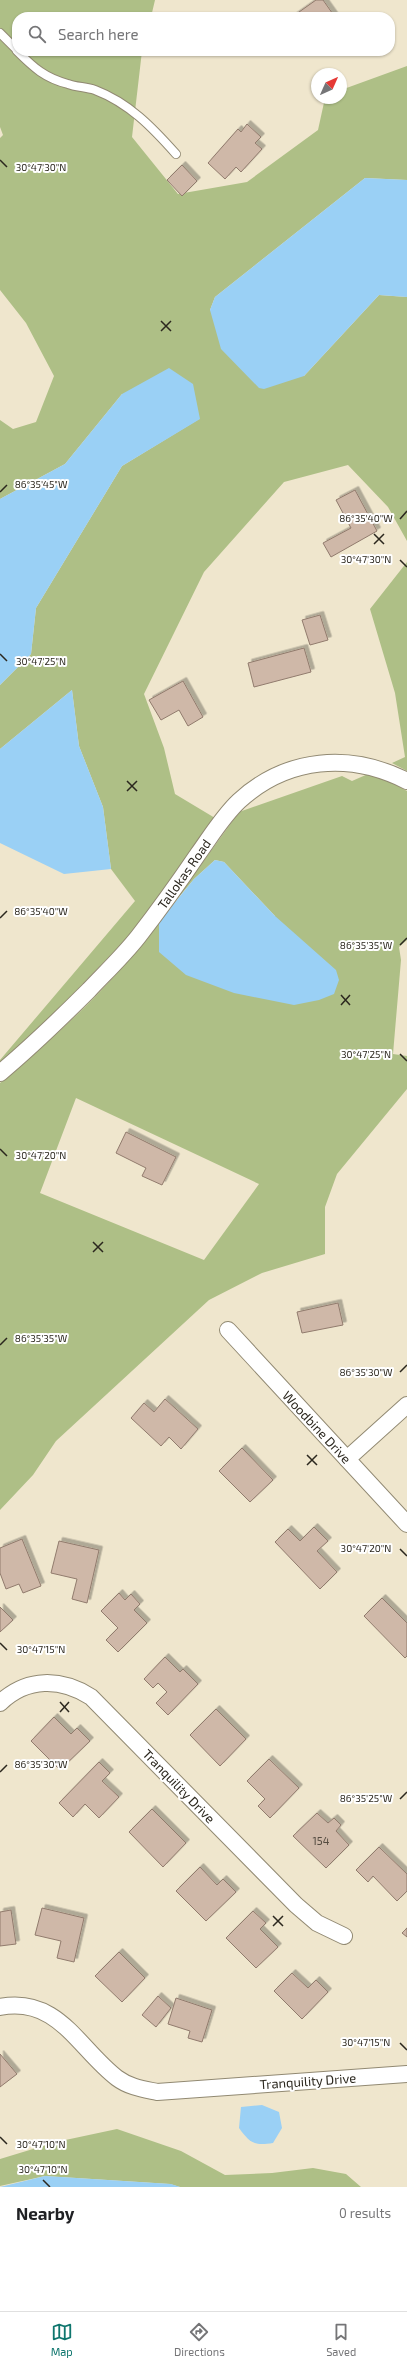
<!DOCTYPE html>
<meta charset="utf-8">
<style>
:root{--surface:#fff;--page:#f6f6f6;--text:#202124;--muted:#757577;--line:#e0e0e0;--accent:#0f766e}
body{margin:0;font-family:"Exo 2",sans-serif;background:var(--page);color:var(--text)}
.compass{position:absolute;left:311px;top:68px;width:36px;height:36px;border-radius:50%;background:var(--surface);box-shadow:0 1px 3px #0004;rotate:45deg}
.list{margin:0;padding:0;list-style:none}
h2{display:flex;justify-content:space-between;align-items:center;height:52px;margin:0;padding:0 16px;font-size:17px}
h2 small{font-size:13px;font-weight:400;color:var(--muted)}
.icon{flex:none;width:22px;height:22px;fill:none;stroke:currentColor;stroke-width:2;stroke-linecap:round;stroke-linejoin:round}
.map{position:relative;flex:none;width:407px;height:2187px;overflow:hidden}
.search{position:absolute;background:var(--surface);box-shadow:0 1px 3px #0004;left:12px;right:12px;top:12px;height:44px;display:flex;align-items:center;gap:10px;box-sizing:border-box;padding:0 14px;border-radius:16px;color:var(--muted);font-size:15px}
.sheet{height:124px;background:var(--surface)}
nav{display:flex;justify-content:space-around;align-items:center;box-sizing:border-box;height:56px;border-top:1px solid var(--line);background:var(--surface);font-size:11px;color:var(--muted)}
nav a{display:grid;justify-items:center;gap:2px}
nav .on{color:var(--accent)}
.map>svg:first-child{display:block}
.green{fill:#aebf86;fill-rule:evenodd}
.water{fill:#9ad0f5}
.building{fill:#cfb8a8;stroke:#917b6d;filter:url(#shadow)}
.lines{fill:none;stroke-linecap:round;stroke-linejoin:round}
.lane-casing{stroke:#918972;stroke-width:10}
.street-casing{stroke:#918972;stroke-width:18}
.lane{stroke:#fff;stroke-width:8}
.street{stroke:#fff;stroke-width:16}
.ticks{fill:none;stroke:#2b271e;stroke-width:1.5}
.labels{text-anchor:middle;stroke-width:4;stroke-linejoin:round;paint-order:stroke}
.number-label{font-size:11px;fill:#544b40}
.street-label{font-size:13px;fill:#2b271e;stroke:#fff}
.ticks-label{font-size:10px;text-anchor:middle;fill:#2b271e;stroke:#fff;stroke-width:4;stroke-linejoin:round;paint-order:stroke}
</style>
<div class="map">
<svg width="407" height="2187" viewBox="0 0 407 2187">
<defs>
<filter id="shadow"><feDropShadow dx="3.5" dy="-3.5" stdDeviation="0" flood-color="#0004"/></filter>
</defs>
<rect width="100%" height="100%" fill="#efe6cd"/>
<!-- green -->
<g class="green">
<path d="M0,0H155L151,17H17V51H142L132,137L178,194L247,182L318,130L325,98H341V90L407,66V180L365,178L215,297L210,310L304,376L379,295L407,297V541L388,507L348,465L284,482L204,572L144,694L164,748L175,794L215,818L131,934L45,1023L0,1063V1060L135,901L111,869L103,807L79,746L72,690L0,749V685L31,654L36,608L122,466L199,419L122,394L65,464L0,499V420L13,429L36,422L54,376L26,323L0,290V138L3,135L0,127Z"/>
<path d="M407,562V771L392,763L405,757L395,693L370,609Z"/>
<path d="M368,774L383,778L407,791V940L399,947L401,960L393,1054L407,1056V1089L337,1174L325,1207V1254L262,1273L209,1300L56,1441L33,1475L0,1510V1083C58,1035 115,982 159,922L275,916L224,862L215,860L194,879L169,909L239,812L342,776L352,781ZM76,1098L259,1184L204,1260L40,1193Z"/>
<path d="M117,2129L181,2151L225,2175L272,2173L313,2168L346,2174L361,2187H180L170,2184L45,2176L0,2186V2159L56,2142Z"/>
</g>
<!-- water -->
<g class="water">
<path d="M365,178L407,180V297L379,295L304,376L264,389L259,388L221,349L210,310L215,297Z"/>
<path d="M169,368L193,384L200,419L122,466L36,608L31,654L0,685V499L65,464L122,394Z"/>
<path d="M72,690L79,746L103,807L111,869L64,874L0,843V749Z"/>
<path d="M215,860L224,862L275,916L336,970L339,980L334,994L319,1000L294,1005L234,993L186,975L159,952V922L194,879Z"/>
<path d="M262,2105L279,2112L282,2128L273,2143C254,2146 250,2143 239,2128L241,2107Z"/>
<path d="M45,2176L171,2184L180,2187H0Z"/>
</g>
<!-- building -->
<g class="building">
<path d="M316,0H323L335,17H292Z"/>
<path d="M247,124L261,137L255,143L262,149L241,172L236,167L225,179L208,163L238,129L241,132Z"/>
<path d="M182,165L197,181L182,196L167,180Z"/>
<path d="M355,490L377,531L331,557L323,543L351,528L336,500Z"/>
<path d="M320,615L328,640L310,645L302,620Z"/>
<path d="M304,648L311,672L254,687L248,663Z"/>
<path d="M183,681L203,717L188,726L179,710L161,720L149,700Z"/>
<path d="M126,1132L176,1157L162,1185L142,1176L146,1168L116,1153Z"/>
<path d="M338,1303L343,1325L302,1333L297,1312Z"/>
<path d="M165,1399L198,1429L181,1449L169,1437L161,1446L131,1418L144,1403L154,1412Z"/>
<path d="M242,1448L273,1480L250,1502L219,1471Z"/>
<path d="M314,1527L328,1541L317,1551L337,1572L320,1589L275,1542L288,1529L300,1541Z"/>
<path d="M22,1539L41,1586L23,1593L19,1584L6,1589L0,1573V1548Z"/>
<path d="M59,1541L99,1550L87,1603L72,1599L77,1579L51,1573Z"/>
<path d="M119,1593L125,1600L131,1594L140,1604L134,1610L147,1623L118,1652L106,1640L118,1628L101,1611Z"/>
<path d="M382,1598L407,1623V1656L405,1658L364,1616Z"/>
<path d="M0,1607L13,1620L0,1632Z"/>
<path d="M165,1657L180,1672L183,1669L198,1684L168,1715L156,1703L167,1692L158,1683L153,1688L144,1679Z"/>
<path d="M216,1709L246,1739L220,1766L190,1735Z"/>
<path d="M54,1717L71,1734L77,1728L90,1741L60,1770L31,1741Z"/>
<path d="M269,1759L299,1788L270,1818L258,1806L265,1799L247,1781Z"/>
<path d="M99,1762L110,1773L102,1781L119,1797L99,1818L85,1804L73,1817L59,1803Z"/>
<path d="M152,1809L186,1843L163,1867L129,1832Z"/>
<path d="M317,1813L328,1823L334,1818L341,1825L336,1831L349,1845L326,1868L293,1836Z"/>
<path d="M379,1847L407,1874V1891L397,1901L373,1876L368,1882L356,1870Z"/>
<path d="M200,1867L217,1885L223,1879L236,1892L206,1921L176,1891Z"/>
<path d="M42,1908L84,1918L74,1962L57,1958L61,1941L35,1935Z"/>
<path d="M11,1910L16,1944L0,1946V1912Z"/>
<path d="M253,1911L266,1923L260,1929L278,1947L256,1968L226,1938Z"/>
<path d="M407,1928V1937L402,1933Z"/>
<path d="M119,1952L145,1978L122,2002L95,1976Z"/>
<path d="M292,1973L308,1988L316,1980L328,1992L302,2019L274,1991Z"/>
<path d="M158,1996L171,2008L156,2027L142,2015Z"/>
<path d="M176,1998L212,2010L202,2042L188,2038L190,2031L168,2024Z"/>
<path d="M0,2054L17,2074L0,2087Z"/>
</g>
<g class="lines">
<!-- lane casing -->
<g class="lane-casing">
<g id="lane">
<path d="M0,33L17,50"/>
<path d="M17,51C34,68 45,78 68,84C76,87 86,87 95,90C129,103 152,127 176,154"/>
</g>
</g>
<!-- street casing -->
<g class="street-casing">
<g id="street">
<path d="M0,1073C31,1047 60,1019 89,990C105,973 123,956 138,937C159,910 179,882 198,854C211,836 223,816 239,801C287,757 350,752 407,781"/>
<path d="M228,1330L407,1524"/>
<path d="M347,1459L407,1405"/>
<path d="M0,1703C27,1677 61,1678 91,1697L296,1905L317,1923L344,1936"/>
<path d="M0,2007C58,1996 78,2048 117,2078C129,2087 143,2089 157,2092L407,2074"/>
</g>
</g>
<!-- lane -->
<use href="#lane" class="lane"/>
<!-- street -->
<use href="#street" class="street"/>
</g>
<!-- ticks -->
<path class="ticks" d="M0,160L7,167M161,321L171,331M161,331L171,321M0,492L7,485M400,519L407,511M374,534L384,544M374,544L384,534M400,560L407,567M0,654L7,661M127,781L137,791M127,791L137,781M0,918L7,911M400,945L407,938M341,995L350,1005M341,1005L350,995M400,1054L407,1061M0,1149L7,1156M93,1242L103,1252M93,1252L103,1242M0,1345L7,1338M400,1372L407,1365M307,1455L317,1465M307,1465L317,1455M400,1549L407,1556M0,1643L7,1650M60,1702L69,1712M60,1712L69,1702M0,1772L7,1765M400,1799L407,1792M273,1916L283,1926M273,1926L283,1916M400,2043L407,2050M0,2137L7,2144M43,2180L50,2187"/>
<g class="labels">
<!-- number labels -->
<g class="number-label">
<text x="321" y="1845">154</text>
</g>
<!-- street labels -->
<g class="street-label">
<text transform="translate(184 874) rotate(-55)" y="5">Tallokas Road</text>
<text transform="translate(317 1427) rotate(47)" y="5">Woodbine Drive</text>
<text transform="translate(179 1786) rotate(46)" y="5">Tranquility Drive</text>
<text transform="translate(308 2081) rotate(-4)" y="5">Tranquility Drive</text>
</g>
</g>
<g class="ticks-label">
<text x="41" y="171">30°47'30"N</text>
<text x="41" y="488">86°35'45"W</text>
<text x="366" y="522">86°35'40"W</text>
<text x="366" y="563">30°47'30"N</text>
<text x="41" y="665">30°47'25"N</text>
<text x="41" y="915">86°35'40"W</text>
<text x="366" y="949">86°35'35"W</text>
<text x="366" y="1058">30°47'25"N</text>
<text x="41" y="1159">30°47'20"N</text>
<text x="41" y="1342">86°35'35"W</text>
<text x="366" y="1376">86°35'30"W</text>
<text x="366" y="1552">30°47'20"N</text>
<text x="41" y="1653">30°47'15"N</text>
<text x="41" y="1768">86°35'30"W</text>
<text x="366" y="1802">86°35'25"W</text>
<text x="366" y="2046">30°47'15"N</text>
<text x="41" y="2148">30°47'10"N</text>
<text x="43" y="2173">30°47'10"N</text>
</g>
</svg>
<svg class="compass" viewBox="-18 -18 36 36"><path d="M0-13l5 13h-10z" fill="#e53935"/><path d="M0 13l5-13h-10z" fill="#757577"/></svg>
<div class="search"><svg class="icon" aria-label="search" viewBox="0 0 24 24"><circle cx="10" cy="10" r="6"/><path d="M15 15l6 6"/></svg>Search here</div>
</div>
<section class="sheet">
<h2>Nearby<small>0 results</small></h2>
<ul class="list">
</ul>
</section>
<nav>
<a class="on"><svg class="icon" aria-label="map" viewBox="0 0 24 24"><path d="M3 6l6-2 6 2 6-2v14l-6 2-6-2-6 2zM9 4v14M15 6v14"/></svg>Map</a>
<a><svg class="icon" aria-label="directions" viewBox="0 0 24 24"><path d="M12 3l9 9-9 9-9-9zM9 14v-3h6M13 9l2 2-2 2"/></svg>Directions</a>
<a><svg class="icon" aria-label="saved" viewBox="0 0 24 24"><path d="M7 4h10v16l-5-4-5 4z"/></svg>Saved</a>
</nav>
